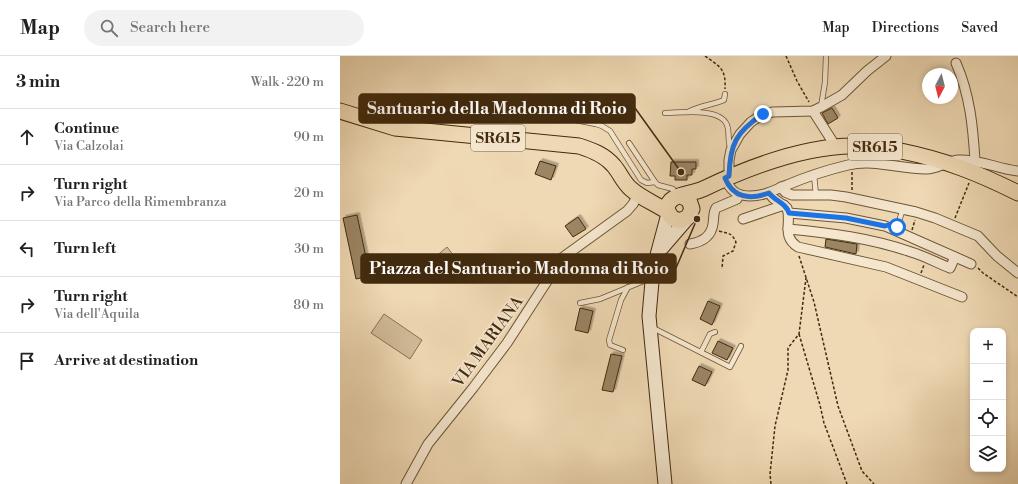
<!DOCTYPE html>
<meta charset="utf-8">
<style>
:root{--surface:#fff;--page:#f2f2f2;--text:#202124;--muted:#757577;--line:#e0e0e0}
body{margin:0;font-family:"Libre Bodoni",serif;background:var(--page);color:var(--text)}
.controls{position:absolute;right:12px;bottom:12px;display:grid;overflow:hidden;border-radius:8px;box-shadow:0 2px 6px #0003}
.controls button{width:36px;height:36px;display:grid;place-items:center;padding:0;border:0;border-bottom:1px solid var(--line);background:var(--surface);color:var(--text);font:20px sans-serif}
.compass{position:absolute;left:582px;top:12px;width:36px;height:36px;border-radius:50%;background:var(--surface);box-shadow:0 2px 6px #0003;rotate:187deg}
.stop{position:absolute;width:12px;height:12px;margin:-9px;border:3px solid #1a73e8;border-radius:50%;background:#fff}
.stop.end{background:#1a73e8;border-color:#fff;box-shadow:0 1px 4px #0008}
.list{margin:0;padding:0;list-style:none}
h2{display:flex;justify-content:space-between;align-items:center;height:52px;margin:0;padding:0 16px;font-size:17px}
h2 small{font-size:13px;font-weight:400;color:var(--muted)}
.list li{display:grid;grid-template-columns:26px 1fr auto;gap:12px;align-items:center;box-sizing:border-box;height:56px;padding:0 16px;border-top:1px solid var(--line)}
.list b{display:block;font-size:15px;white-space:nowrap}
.list p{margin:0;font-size:13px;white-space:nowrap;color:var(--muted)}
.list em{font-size:13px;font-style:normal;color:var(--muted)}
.icon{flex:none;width:22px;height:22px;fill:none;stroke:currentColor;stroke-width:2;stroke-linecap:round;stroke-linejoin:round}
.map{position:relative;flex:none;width:678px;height:428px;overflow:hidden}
header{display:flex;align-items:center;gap:24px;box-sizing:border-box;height:56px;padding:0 20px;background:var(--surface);border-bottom:1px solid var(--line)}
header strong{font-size:19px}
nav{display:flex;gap:22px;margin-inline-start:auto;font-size:14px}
.search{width:280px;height:36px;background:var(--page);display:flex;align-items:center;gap:10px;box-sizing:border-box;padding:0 14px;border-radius:22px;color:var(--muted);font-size:15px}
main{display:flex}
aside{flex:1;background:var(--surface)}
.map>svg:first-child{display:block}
.green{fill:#d1bb98;stroke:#897252}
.building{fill:#9b8564;stroke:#412a0d;filter:url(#shadow)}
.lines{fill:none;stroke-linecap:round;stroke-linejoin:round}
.lane-casing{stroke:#6c5637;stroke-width:6}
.street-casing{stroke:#6c5637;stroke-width:11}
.secondary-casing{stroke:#412a0d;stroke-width:15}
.primary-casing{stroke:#412a0d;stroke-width:17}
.path{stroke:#412a0d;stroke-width:1.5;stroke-dasharray:3 2;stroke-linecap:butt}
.lane{stroke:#f5e6ce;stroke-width:4.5}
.street{stroke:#f5e6ce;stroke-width:9}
.secondary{stroke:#f5e6ce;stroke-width:13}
.primary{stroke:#efd9b4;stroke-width:15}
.route{stroke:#1a73e8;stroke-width:5}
.labels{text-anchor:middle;stroke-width:4;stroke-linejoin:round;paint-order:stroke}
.shield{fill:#f5e6ce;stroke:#776247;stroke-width:1}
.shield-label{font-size:15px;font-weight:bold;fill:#412a0d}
.street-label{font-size:16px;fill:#412a0d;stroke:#f5e6ce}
.leader{fill:none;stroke:#412a0d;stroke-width:1.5}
.callout-dot{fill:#412a0d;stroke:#f5e6ce;stroke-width:1.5}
.callout{fill:#412a0d;stroke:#412a0d;stroke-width:1.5}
.callout-label{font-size:17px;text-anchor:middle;font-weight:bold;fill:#fff}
</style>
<header>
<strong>Map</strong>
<div class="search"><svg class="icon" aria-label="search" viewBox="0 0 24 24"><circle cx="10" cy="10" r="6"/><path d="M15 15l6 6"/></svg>Search here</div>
<nav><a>Map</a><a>Directions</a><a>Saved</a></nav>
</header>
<main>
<aside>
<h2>3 min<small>Walk · 220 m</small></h2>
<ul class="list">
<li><svg class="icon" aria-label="ahead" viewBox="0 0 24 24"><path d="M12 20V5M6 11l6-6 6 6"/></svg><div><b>Continue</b><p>Via Calzolai</p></div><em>90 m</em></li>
<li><svg class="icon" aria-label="right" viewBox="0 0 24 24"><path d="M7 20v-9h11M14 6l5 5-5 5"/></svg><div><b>Turn right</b><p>Via Parco della Rimembranza</p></div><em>20 m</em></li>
<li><svg class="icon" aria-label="left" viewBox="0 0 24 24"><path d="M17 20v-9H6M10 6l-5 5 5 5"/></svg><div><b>Turn left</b></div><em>30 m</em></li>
<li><svg class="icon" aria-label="right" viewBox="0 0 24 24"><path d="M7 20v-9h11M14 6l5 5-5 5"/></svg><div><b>Turn right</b><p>Via dell'Aquila</p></div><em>80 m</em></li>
<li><svg class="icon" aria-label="arrive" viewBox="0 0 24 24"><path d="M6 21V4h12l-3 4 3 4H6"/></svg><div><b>Arrive at destination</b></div></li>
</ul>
</aside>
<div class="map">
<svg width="678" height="428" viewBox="0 0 678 428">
<defs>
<filter id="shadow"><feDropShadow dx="2.5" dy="-2.5" stdDeviation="0" flood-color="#0004"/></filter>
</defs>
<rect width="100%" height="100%" fill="#efd9b4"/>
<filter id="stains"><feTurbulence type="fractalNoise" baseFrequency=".005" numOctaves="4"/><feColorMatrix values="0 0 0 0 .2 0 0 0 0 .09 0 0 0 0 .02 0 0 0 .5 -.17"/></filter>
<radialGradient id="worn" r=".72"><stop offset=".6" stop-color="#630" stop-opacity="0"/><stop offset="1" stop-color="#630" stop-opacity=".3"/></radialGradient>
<!-- green -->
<g class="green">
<path d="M107,191L117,204L91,226L80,214Z"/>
<path d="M44,258L82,284L70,303L31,277Z"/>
</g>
<!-- building -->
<g class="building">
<path d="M492,52L498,62L488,68L482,57Z"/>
<path d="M200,105L216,110L211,124L195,118Z"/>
<path d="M331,106H356V113H352V119H347V124H335V120H330Z"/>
<path d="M17,159L30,220L16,223L3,162Z"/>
<path d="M238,161L246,173L233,181L225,170Z"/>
<path d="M486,183L517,188L516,198L485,191Z"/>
<path d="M368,245L380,250L372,269L360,263Z"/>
<path d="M240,252L253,255L248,277L235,274Z"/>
<path d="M378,285L393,292L387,304L372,297Z"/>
<path d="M271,298L282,300L273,336L262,334Z"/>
<path d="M359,310L372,316L365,330L352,324Z"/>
</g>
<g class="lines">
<!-- lane casing -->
<g class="lane-casing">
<g id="lane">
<path d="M481,51L485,26L486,0"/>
<path d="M348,56C359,50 372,49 384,44L385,38"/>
<path d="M92,57L180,62L214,60L256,68L262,70L270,75L301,124L307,127L315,126"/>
<path d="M325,57C340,57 380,51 387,69C390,77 387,85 391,94"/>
<path d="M289,87L315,126L318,129L333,133L336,139"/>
<path d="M474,119L476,139"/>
<path d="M551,170L557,171L563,153"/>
<path d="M240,247L260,243L311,222"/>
<path d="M311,271L390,311L401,290"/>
<path d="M283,294L270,289L269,284L281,244L288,231"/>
<path d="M361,296L370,278L375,276"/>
</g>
</g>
<!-- street casing -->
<g class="street-casing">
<g id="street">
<path d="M616,7C630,39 633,71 635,105"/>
<path d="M473,55L496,91"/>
<path d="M389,120V104L391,94L400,78L411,66L423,58L433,56L473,55L481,51L502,39L527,15L546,0"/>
<path d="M385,122C390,134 396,140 410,140C425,140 434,134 447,129C466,121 487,114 508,109C534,103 560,113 586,113C598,113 607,105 618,104C639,103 658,113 678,115"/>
<path d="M441,131L445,136L452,139H491L506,141L576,156L595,162L638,180L657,200L678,217"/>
<path d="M429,137L433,142L447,152C452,167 441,180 458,191L546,211L622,241"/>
<path d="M449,157L506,162L545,170L631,208"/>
<path d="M403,163L444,149"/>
<path d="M448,173C490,177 531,182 571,196C585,200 597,207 610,212L615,201"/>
<path d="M350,188C362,186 371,181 373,168C374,162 373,157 376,152L397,143L399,139"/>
<path d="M66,428L88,388L133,332L167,287L222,202L287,155L293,148L298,139"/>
</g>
</g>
<!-- secondary casing -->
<g class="secondary-casing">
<g id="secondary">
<path d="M322,192L347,163"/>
<path d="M325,428L309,260L313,214L328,158"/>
</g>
</g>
<!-- primary casing -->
<g class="primary-casing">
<g id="primary">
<path d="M0,55L55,72L239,90C252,94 265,99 274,110C280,117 283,126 291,133C301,142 316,148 328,156"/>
<path d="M341,140L349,144L352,153L348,161L340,165L332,162L327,154C327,137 350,139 363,133C407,112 463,90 513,90C529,89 546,92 561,95C605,104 638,117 678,137"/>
</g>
</g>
<!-- path -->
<g class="path">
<path d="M365,0C380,11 386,12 385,33"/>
<path d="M446,0L457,25L469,46"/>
<path d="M512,116V134"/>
<path d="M615,162L629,127"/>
<path d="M572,174L575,164"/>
<path d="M379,175C389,178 391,176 396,186L393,195L383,200L382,213"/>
<path d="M459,200L474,246L498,350L522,415L534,428"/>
<path d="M638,212L643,217L678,241"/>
<path d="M581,217L584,209"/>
<path d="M459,278L480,349L484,367L507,428"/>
<path d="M431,428L430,418L435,370L448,314V292L459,278L466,222"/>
</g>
<!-- lane -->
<use href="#lane" class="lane"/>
<!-- street -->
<use href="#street" class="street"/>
<!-- secondary -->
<use href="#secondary" class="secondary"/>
<!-- primary -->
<use href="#primary" class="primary"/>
</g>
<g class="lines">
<!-- route -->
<path class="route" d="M423,58C396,76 390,88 389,120L385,122C393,142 410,144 429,137C435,145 446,147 449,157L506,162L545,170L548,169L557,171"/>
</g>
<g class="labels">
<!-- shield labels -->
<g class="shield">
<rect x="131" y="69" width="54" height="26" rx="3"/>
<rect x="508" y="78" width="54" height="26" rx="3"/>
</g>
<g class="shield-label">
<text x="158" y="87">SR615</text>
<text x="535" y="96">SR615</text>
</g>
<!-- street labels -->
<g class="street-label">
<text transform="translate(147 285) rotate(-54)" y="6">VIA MARIANA</text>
</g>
</g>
<!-- callouts -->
<path class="leader" d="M341 116L295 52M357 163L336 212"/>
<g class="callout-dot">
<circle cx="341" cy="116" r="4"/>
<circle cx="357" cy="163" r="4"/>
</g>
<g class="callout">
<rect x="19" y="38" width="276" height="29" rx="4"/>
<rect x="21" y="198" width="315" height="29" rx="4"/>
</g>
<g class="callout-label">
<text x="157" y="58">Santuario della Madonna di Roio</text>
<text x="179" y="218">Piazza del Santuario Madonna di Roio</text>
</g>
<rect width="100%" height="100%" filter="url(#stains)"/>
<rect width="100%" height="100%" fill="url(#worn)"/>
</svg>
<div class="controls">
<button>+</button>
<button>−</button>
<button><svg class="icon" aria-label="locate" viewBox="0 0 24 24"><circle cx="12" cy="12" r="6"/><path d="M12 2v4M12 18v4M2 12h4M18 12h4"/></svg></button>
<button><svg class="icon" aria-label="layers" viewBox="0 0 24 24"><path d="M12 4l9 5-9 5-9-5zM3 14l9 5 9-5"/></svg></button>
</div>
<svg class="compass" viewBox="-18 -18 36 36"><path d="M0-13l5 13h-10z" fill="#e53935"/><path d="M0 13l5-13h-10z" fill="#757577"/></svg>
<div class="stop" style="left:557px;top:171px"></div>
<div class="stop end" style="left:423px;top:58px"></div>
</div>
</main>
